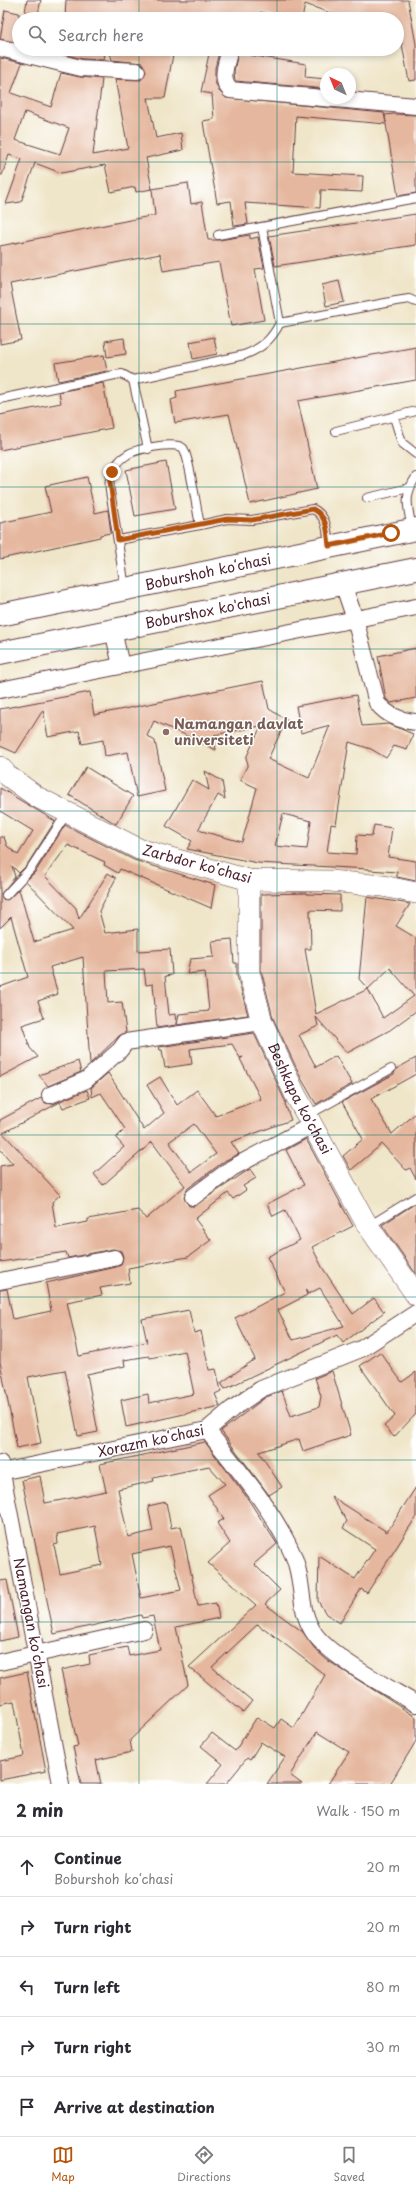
<!DOCTYPE html>
<meta charset="utf-8">
<style>
:root{--surface:#fff;--page:#f2f2f3;--text:#2b2b33;--muted:#7c7c81;--line:#e1e1e2;--accent:#b45309}
body{margin:0;font-family:"Playpen Sans",sans-serif;background:var(--page);color:var(--text)}
.compass{position:absolute;left:320px;top:68px;width:36px;height:36px;border-radius:50%;background:var(--surface);box-shadow:0 2px 6px #0003;rotate:317deg}
.stop{position:absolute;width:12px;height:12px;margin:-9px;border:3px solid #b45309;border-radius:50%;background:#fff}
.stop.end{background:#b45309;border-color:#fff;box-shadow:0 1px 4px #0008}
.list{margin:0;padding:0;list-style:none}
h2{display:flex;justify-content:space-between;align-items:center;height:52px;margin:0;padding:0 16px;font-size:17px}
h2 small{font-size:13px;font-weight:400;color:var(--muted)}
.list li{display:grid;grid-template-columns:26px 1fr auto;gap:12px;align-items:center;box-sizing:border-box;height:60px;padding:0 16px;border-top:1px solid var(--line)}
.list b{display:block;font-size:15px;white-space:nowrap}
.list p{margin:0;font-size:13px;white-space:nowrap;color:var(--muted)}
.list em{font-size:13px;font-style:normal;color:var(--muted)}
.icon{flex:none;width:22px;height:22px;fill:none;stroke:currentColor;stroke-width:2;stroke-linecap:round;stroke-linejoin:round}
.map{position:relative;flex:none;width:416px;height:1784px;overflow:hidden}
.search{position:absolute;background:var(--surface);box-shadow:0 2px 6px #0003;left:12px;right:12px;top:12px;height:44px;display:flex;align-items:center;gap:10px;box-sizing:border-box;padding:0 14px;border-radius:22px;color:var(--muted);font-size:15px}
.sheet{height:352px;background:var(--surface)}
nav{display:flex;justify-content:space-around;align-items:center;box-sizing:border-box;height:56px;border-top:1px solid var(--line);background:var(--surface);font-size:11px;color:var(--muted)}
nav a{display:grid;justify-items:center;gap:2px}
nav .on{color:var(--accent)}
.map>svg:first-child{display:block}
.building{fill:#e5b79e;fill-rule:evenodd}
.lines{fill:none;stroke-linecap:round;stroke-linejoin:round}
.service-casing{stroke:#633d43;stroke-width:10}
.minor-casing{stroke:#633d43;stroke-width:18}
.tertiary-casing{stroke:#633d43;stroke-width:22}
.primary-casing{stroke:#633d43;stroke-width:24}
.service{stroke:#fff;stroke-width:8}
.minor{stroke:#fff;stroke-width:16}
.tertiary{stroke:#fff;stroke-width:21}
.primary{stroke:#fff;stroke-width:22}
.route{stroke:#b45309;stroke-width:5}
.grid{fill:none;stroke:#0f766e;stroke-width:1;stroke-opacity:0.55}
.education-dot{fill:#8d6e63;stroke:#fff;stroke-width:1.5}
.labels{text-anchor:middle;stroke-width:3;stroke-linejoin:round;paint-order:stroke}
.street-label{font-size:14px;fill:#4a1f2b;stroke:#fff}
.education-label{font-size:14px;font-weight:bold;fill:#785e54;stroke:#fff;text-anchor:start}
</style>
<div class="map">
<svg width="416" height="1784" viewBox="0 0 416 1784">
<rect width="100%" height="100%" fill="#fff"/>
<filter id="ink" filterUnits="userSpaceOnUse"><feTurbulence type="fractalNoise" baseFrequency=".025" numOctaves="2"/><feDisplacementMap in="SourceGraphic" scale="8" xChannelSelector="R" yChannelSelector="G"/><feConvolveMatrix kernelMatrix="1 2 1 2 8 2 1 2 1" color-interpolation-filters="sRGB"/></filter>
<filter id="wash" filterUnits="userSpaceOnUse"><feTurbulence type="fractalNoise" baseFrequency=".012" numOctaves="4" result="noise"/><feDisplacementMap in="SourceGraphic" scale="16" xChannelSelector="R" yChannelSelector="G"/><feGaussianBlur stdDeviation="0.9" result="paint"/><feColorMatrix in="noise" values="0 0 0 0 0 0 0 0 0 0 0 0 0 0 0 0 0 1.4 0 .05"/><feComposite in="paint" operator="in"/></filter>
<g filter="url(#wash)">
<rect width="100%" height="100%" fill="#efe5c8"/>
<g id="blocks">
<!-- building -->
<g class="building">
<path d="M27,0H41L38,14L25,12Z"/>
<path d="M66,0H408L416,44V80L409,81L401,39L397,38V19H347L305,4L302,19H288L260,12L258,19H65Z"/>
<path d="M5,10L19,13V43L0,39Z"/>
<path d="M68,49H105L104,60L82,59L67,55Z"/>
<path d="M109,49L146,52V49H174L165,98H148L156,138L181,133L183,150L146,158L152,189L136,192L135,187L111,192L105,165L61,173L35,163L21,202L6,204L22,159L9,155L2,175H0V58L22,63L11,93L51,107L61,73L80,77L102,79L93,155L128,148L115,79L141,80L146,72L142,63L112,60ZM25,112L69,128L60,154L15,140Z"/>
<path d="M210,49H220L215,68V82L219,91L226,98L384,113L386,123L385,115L394,114L416,115V193L398,196L386,124L296,116L293,172L363,176L362,192L321,190L320,208L245,203L248,224L234,226L231,201L217,203L204,128L203,121L214,119L212,94L201,92Z"/>
<path d="M239,49H250L249,55L306,64L305,77L326,79V89L235,81L234,71Z"/>
<path d="M188,183L191,204L202,202L208,240H219L250,235V239L258,237L264,268L255,269L264,320L231,326L219,262L163,271L160,254L10,284L21,340L0,344V246L155,215L152,189Z"/>
<path d="M416,214V245L275,266L269,236Z"/>
<path d="M339,281L344,302L326,306L322,285Z"/>
<path d="M214,337L217,354L193,359L190,342Z"/>
<path d="M124,338L126,354L107,357L105,341Z"/>
<path d="M416,347V380L298,401L317,489L250,504L229,414L175,423L171,400L177,398L176,391Z"/>
<path d="M104,355L107,371L58,381L55,363Z"/>
<path d="M103,383L112,428L0,450V415L61,403L59,392Z"/>
<path d="M166,462L175,509L135,516L126,470Z"/>
<path d="M87,477L95,513L108,510L111,533L100,535V537L0,559V523L51,512L45,486Z"/>
<path d="M416,648V698L391,703L386,699L378,656Z"/>
<path d="M263,681L269,709L288,721H286L268,759L309,778L330,725L301,733L296,706L356,695L362,726L389,724L413,734L407,750L394,746L386,758L371,749L349,742L336,825L331,824L327,852L356,854L357,835L372,836L374,825L392,828L388,857L416,861V881L397,877V872L369,870V869L258,863L187,849L192,841L166,826L192,780L209,790L205,771L222,781L225,799L218,795L198,830L242,842L257,788L240,780L248,764L246,758L261,726L214,735L216,750L200,742L199,738L194,739L154,721L147,736L155,741L165,791L137,797L128,752L105,756L103,740L82,744L79,731L48,737L43,710L16,753L0,746V709L90,692L94,715ZM283,814L311,821L307,849L275,846Z"/>
<path d="M86,767L133,796L116,824L69,795Z"/>
<path d="M0,788L55,821L27,865L19,873L12,866L15,877L1,894L3,899L7,900L19,889L34,942L73,930L26,881L36,871L65,825L134,860L215,885L211,908L120,869L118,873L104,865L105,862L68,845L45,876L76,908L79,919L108,873L116,878L99,911L105,933L138,929V951L170,949L172,975L165,976L169,1015L175,1014L176,1025L157,1028L153,984L146,985L144,969L106,971L108,1003L122,1002L126,1032L119,1036L90,1064L83,957L50,967L58,994L38,1001L44,1018L22,1025L30,1048L38,1057L0,1077V987L28,977L11,917L0,928V837H4L7,846L18,855L33,831L0,811Z"/>
<path d="M307,893V894L340,895V911L310,910L311,949H305L316,1014L368,989L359,979L367,897L410,904L396,926L416,938V1011L390,1030L347,1053L316,1017L318,1026L299,1035L316,1067L336,1056L352,1084L316,1104L301,1078L273,1018L261,970V894ZM390,968L414,996L383,1018L368,989Z"/>
<path d="M232,939L234,963H237V975L248,1015L177,1025L179,1014L209,1011L205,972L187,974L190,959L214,957L212,941Z"/>
<path d="M254,1033L286,1103L285,1104L291,1120L231,1142L239,1154L226,1160L187,1189L184,1198L189,1206H194L250,1169L256,1178L243,1186L246,1190L233,1199L228,1193L195,1219L211,1240L188,1257L128,1268L130,1283L100,1288L102,1295L67,1302L79,1356L147,1342L142,1319L189,1310L194,1333L201,1331L209,1370L216,1369L221,1391L215,1394L220,1406L126,1427L121,1400L148,1394L149,1403L194,1394L185,1351L150,1358L149,1356L124,1360L125,1366L87,1374L98,1432L78,1436L65,1370L28,1377L41,1443L17,1448L0,1362V1290L7,1289L13,1319L51,1311L46,1283L116,1267L121,1265L123,1257L121,1251L113,1249L68,1258L66,1252L0,1262V1166L13,1164L0,1149V1120L41,1098L45,1103L53,1104L87,1090L90,1098L63,1108L60,1102L3,1133L60,1195L52,1202L56,1228L88,1222V1219L138,1210L146,1219L185,1186L152,1142L103,1185L94,1174L124,1147L116,1138L125,1129L101,1093L92,1097L91,1088L108,1073L144,1130L164,1113L147,1085L160,1077L177,1105L197,1090L216,1116L261,1099L240,1059L243,1057L240,1058L232,1044L190,1049L192,1064L165,1068L162,1050H160L159,1047ZM194,1124L216,1154L191,1172L169,1142Z"/>
<path d="M416,1058V1074L371,1099L392,1134L416,1113V1179L410,1168L406,1170L382,1144L351,1170L343,1156L363,1139L342,1102L394,1074L396,1069Z"/>
<path d="M78,1061L81,1072L48,1086L39,1075Z"/>
<path d="M306,1139L353,1226L312,1247L322,1267L353,1314L374,1298L384,1312L343,1343L337,1335L225,1389L221,1383L255,1359L235,1318L285,1292L267,1257L300,1240L285,1210L273,1216L267,1204L304,1185L286,1150ZM320,1288L344,1326L293,1340L278,1310L307,1295L305,1289L308,1294Z"/>
<path d="M416,1203V1274L382,1225Z"/>
<path d="M380,1352L402,1382L416,1372V1414L394,1437L384,1426L395,1416L360,1366Z"/>
<path d="M332,1371L351,1435L303,1451L299,1439L259,1452L282,1487L269,1495L221,1431L266,1397L282,1391L291,1416L319,1407L321,1396L315,1378Z"/>
<path d="M205,1442L246,1496L277,1544L254,1564L280,1590L265,1604L303,1632L315,1649L327,1660L416,1717V1741L390,1784H328L349,1752L317,1732L290,1775L302,1784H267L285,1757L261,1742L250,1760L247,1758L226,1784H207L223,1764L201,1746L212,1733L235,1751L257,1717L275,1728L281,1719L294,1728L325,1675L265,1629L263,1630L258,1624L212,1667L252,1701L243,1712L189,1667L256,1605L208,1563L230,1543L217,1523L224,1519L208,1495L225,1484L209,1466L153,1478L154,1481L118,1489L128,1537L153,1531L148,1506L166,1502L171,1528L181,1526L198,1606L216,1603L219,1618L176,1627L188,1685L130,1740L132,1752L96,1760L101,1784H81L73,1747L78,1746L61,1670L90,1664L89,1655L127,1647L129,1656L160,1650L153,1616L142,1618L141,1615L54,1634L22,1480L40,1476L45,1503L62,1500L106,1491L100,1464ZM95,1526L102,1565L60,1574L54,1545L58,1544L57,1534ZM170,1546L181,1590L141,1598L132,1554Z"/>
<path d="M416,1487V1517L367,1593L361,1589L340,1623L326,1614L318,1601L319,1556L355,1579L375,1549L343,1528L347,1521L331,1496L387,1532Z"/>
<path d="M7,1580L18,1637L0,1641V1581Z"/>
<path d="M27,1672L46,1771L0,1780V1761L24,1756L14,1701L0,1704V1678Z"/>
</g>
</g>
</g>
<g filter="url(#ink)">
<use href="#blocks" fill-opacity="0" stroke="#633d43" stroke-width="1"/>
<g class="lines">
<!-- service casing -->
<g class="service-casing">
<g id="service">
<path d="M262,227L280,323L396,301L409,299L416,302"/>
<path d="M218,235L416,198"/>
<path d="M133,380L244,355C262,348 271,340 280,323"/>
<path d="M0,399L115,375L122,374L133,380L148,449"/>
<path d="M394,417L402,443L416,454"/>
<path d="M336,431L416,411"/>
<path d="M367,498L409,488"/>
<path d="M200,525L227,519L252,520L313,509C328,517 327,531 329,546"/>
<path d="M412,529C408,507 403,496 416,477"/>
<path d="M118,540L200,525C197,512 189,455 183,448C176,441 134,449 127,455C118,460 113,469 110,479C108,488 112,500 113,509C117,536 121,562 125,588"/>
<path d="M6,895L31,868L67,813"/>
<path d="M308,1115L391,1069"/>
<path d="M369,1226L416,1197"/>
</g>
</g>
<!-- minor casing -->
<g class="minor-casing">
<g id="minor">
<path d="M0,48L81,68L137,71"/>
<path d="M230,49C227,62 219,79 230,90L416,106"/>
<path d="M343,584L355,619L377,703C387,715 401,721 416,722"/>
<path d="M113,630L121,666"/>
<path d="M0,690L416,607"/>
<path d="M50,1095L86,1080L120,1050L126,1042L262,1022"/>
<path d="M193,1197L232,1168L312,1125"/>
<path d="M0,1281L114,1258"/>
<path d="M207,1430C238,1470 273,1509 293,1555C305,1581 297,1608 314,1633C330,1657 390,1688 416,1704"/>
<path d="M0,1463L61,1784"/>
<path d="M0,1472L207,1430L232,1409L261,1389L361,1349L416,1313"/>
<path d="M0,1662L144,1630"/>
</g>
</g>
<!-- tertiary casing -->
<g class="tertiary-casing">
<g id="tertiary">
<path d="M0,767L8,776L37,797L139,849L249,880L330,881L383,886L416,893"/>
<path id="s1" d="M249,880V972L262,1022L295,1094L366,1223L416,1295"/>
</g>
</g>
<!-- primary casing -->
<g class="primary-casing">
<g id="primary">
<path d="M0,615L416,529"/>
<path id="s2" d="M0,653L416,569"/>
</g>
</g>
<!-- service -->
<use href="#service" class="service"/>
<!-- minor -->
<use href="#minor" class="minor"/>
<!-- tertiary -->
<use href="#tertiary" class="tertiary"/>
<!-- primary -->
<use href="#primary" class="primary"/>
</g>
</g>
<g class="lines" filter="url(#ink)">
<!-- route -->
<path class="route" d="M112,472L110,482L118,540L227,519L252,520L313,509C328,517 327,531 329,546L391,533"/>
</g>
<!-- grid -->
<path class="grid" d="M139,0V19M277,0V19M139,49V1784M277,49V1784M0,162H416M0,324H416M0,487H416M0,649H416M0,811H416M0,973H416M0,1135H416M0,1297H416M0,1460H416M0,1622H416"/>
<!-- markers -->
<circle class="education-dot" cx="166" cy="732" r="4"/>
<g class="labels">
<!-- street labels -->
<g class="street-label">
<text transform="translate(208 572) rotate(-12)" y="5">Boburshoh koʻchasi</text>
<text dy="5" stroke="none"><textPath href="#s2" startOffset="212">Boburshox ko'chasi</textPath></text>
<text transform="translate(197 864) rotate(15)" y="5">Zarbdor koʻchasi</text>
<text dy="5" stroke="none"><textPath href="#s1" startOffset="229">Beshkapa ko'chasi</textPath></text>
<text transform="translate(151 1441) rotate(-12)" y="5">Xorazm koʻchasi</text>
<text transform="translate(31 1623) rotate(79)" y="5">Namangan koʻchasi</text>
</g>
<!-- education labels -->
<g class="education-label">
<text x="174" y="729">Namangan davlat<tspan x="174" dy="16">universiteti</tspan></text>
</g>
</g>
</svg>
<svg class="compass" viewBox="-18 -18 36 36"><path d="M0-13l5 13h-10z" fill="#e53935"/><path d="M0 13l5-13h-10z" fill="#7c7c81"/></svg>
<div class="stop" style="left:391px;top:533px"></div>
<div class="stop end" style="left:112px;top:472px"></div>
<div class="search"><svg class="icon" aria-label="search" viewBox="0 0 24 24"><circle cx="10" cy="10" r="6"/><path d="M15 15l6 6"/></svg>Search here</div>
</div>
<section class="sheet">
<h2>2 min<small>Walk · 150 m</small></h2>
<ul class="list">
<li><svg class="icon" aria-label="ahead" viewBox="0 0 24 24"><path d="M12 20V5M6 11l6-6 6 6"/></svg><div><b>Continue</b><p>Boburshoh koʻchasi</p></div><em>20 m</em></li>
<li><svg class="icon" aria-label="right" viewBox="0 0 24 24"><path d="M7 20v-9h11M14 6l5 5-5 5"/></svg><div><b>Turn right</b></div><em>20 m</em></li>
<li><svg class="icon" aria-label="left" viewBox="0 0 24 24"><path d="M17 20v-9H6M10 6l-5 5 5 5"/></svg><div><b>Turn left</b></div><em>80 m</em></li>
<li><svg class="icon" aria-label="right" viewBox="0 0 24 24"><path d="M7 20v-9h11M14 6l5 5-5 5"/></svg><div><b>Turn right</b></div><em>30 m</em></li>
<li><svg class="icon" aria-label="arrive" viewBox="0 0 24 24"><path d="M6 21V4h12l-3 4 3 4H6"/></svg><div><b>Arrive at destination</b></div></li>
</ul>
</section>
<nav>
<a class="on"><svg class="icon" aria-label="map" viewBox="0 0 24 24"><path d="M3 6l6-2 6 2 6-2v14l-6 2-6-2-6 2zM9 4v14M15 6v14"/></svg>Map</a>
<a><svg class="icon" aria-label="directions" viewBox="0 0 24 24"><path d="M12 3l9 9-9 9-9-9zM9 14v-3h6M13 9l2 2-2 2"/></svg>Directions</a>
<a><svg class="icon" aria-label="saved" viewBox="0 0 24 24"><path d="M7 4h10v16l-5-4-5 4z"/></svg>Saved</a>
</nav>
